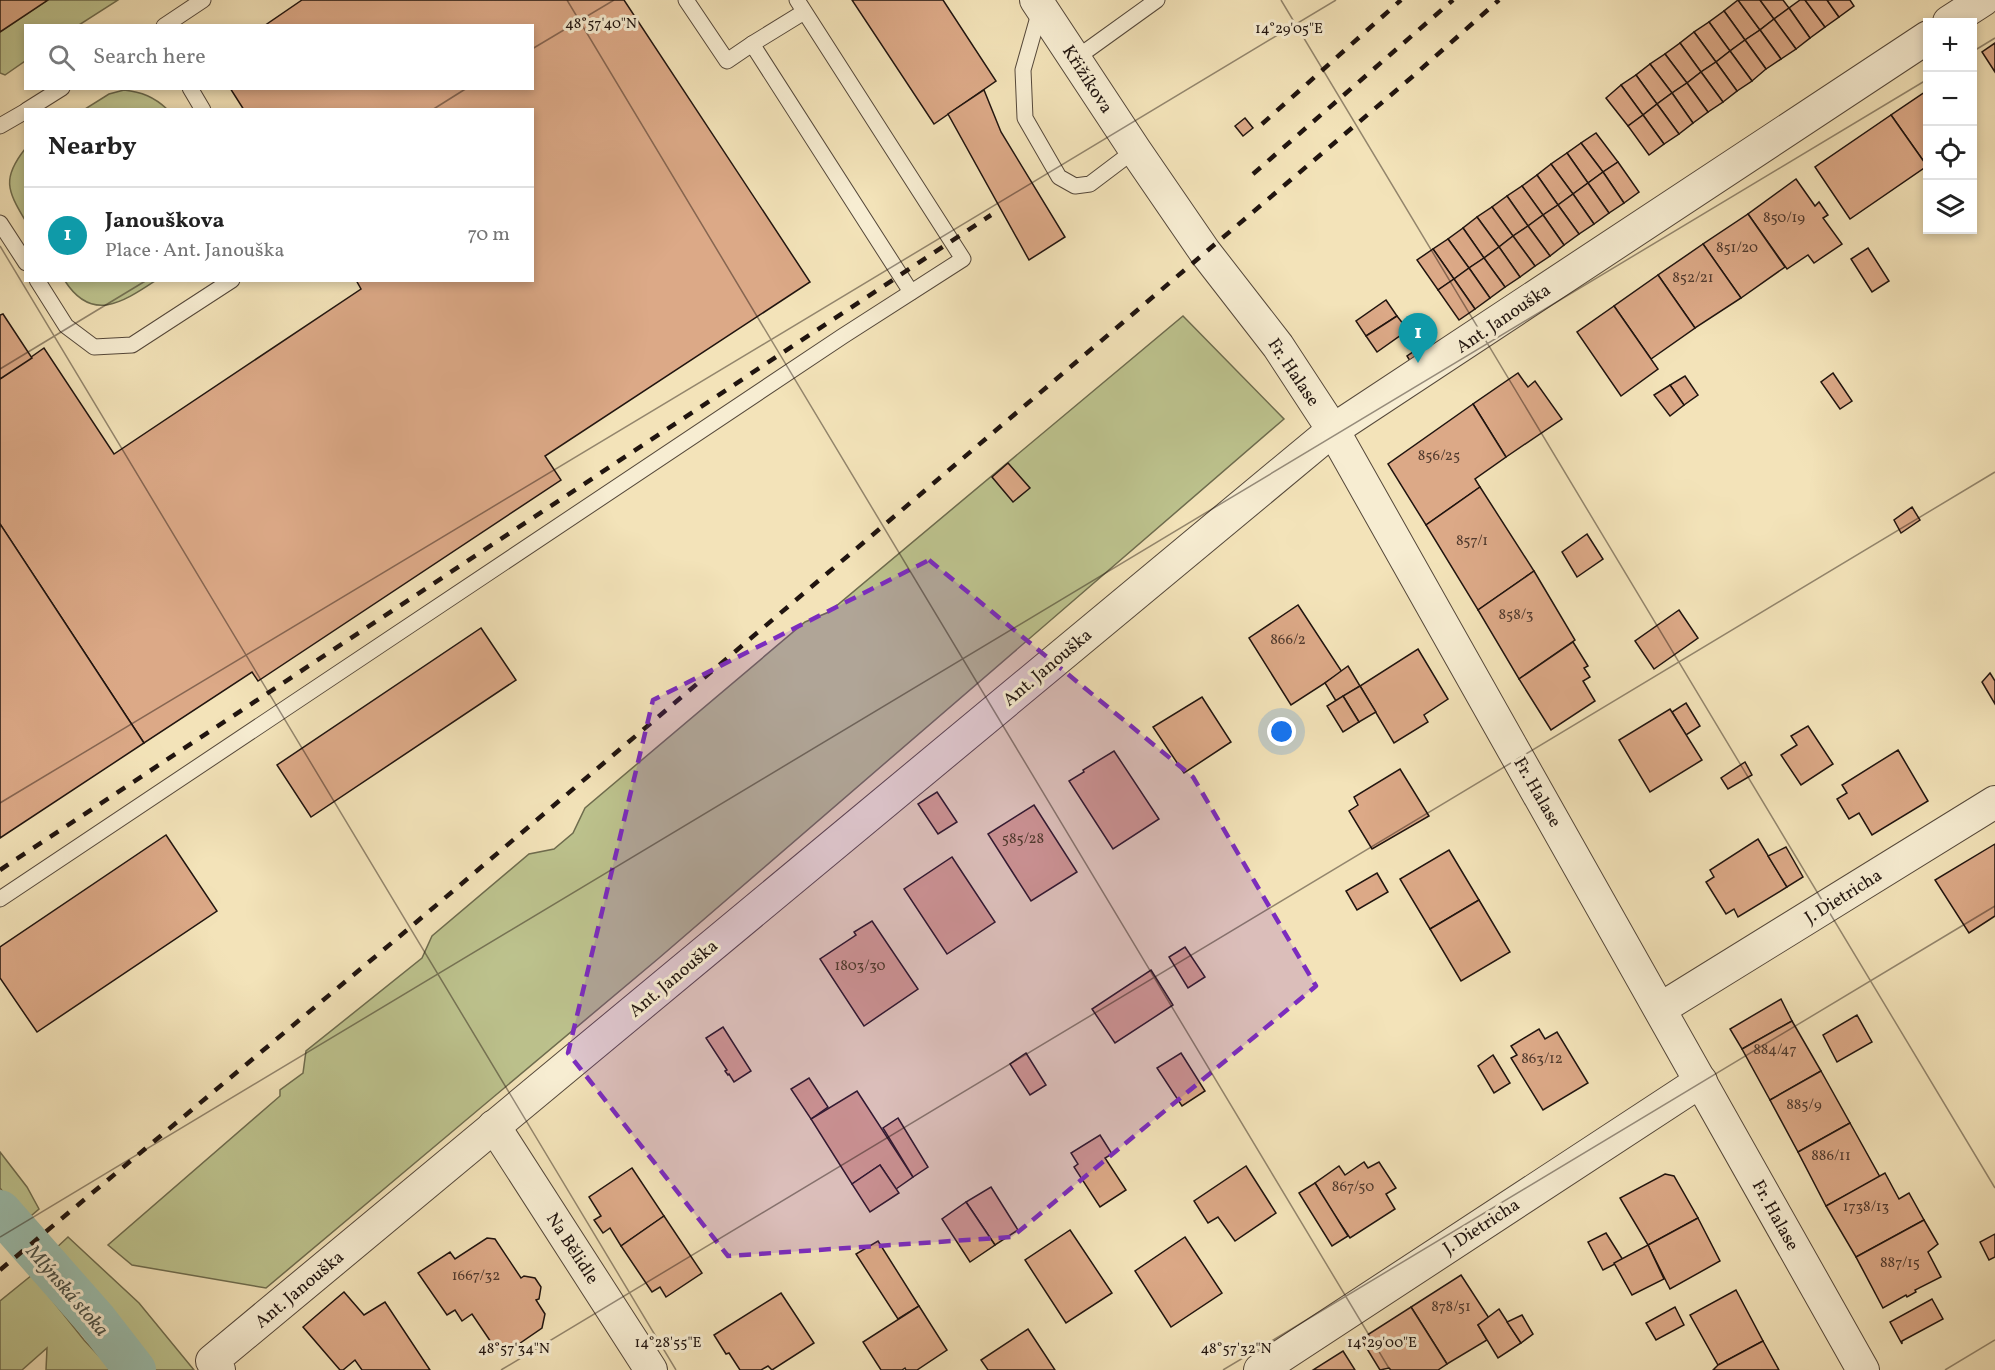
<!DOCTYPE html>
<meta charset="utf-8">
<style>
:root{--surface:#fff;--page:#f2f2f2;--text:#222;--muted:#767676;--line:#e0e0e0;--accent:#0b8043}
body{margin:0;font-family:Vollkorn,serif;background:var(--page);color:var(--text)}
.controls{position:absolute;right:18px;top:18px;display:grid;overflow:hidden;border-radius:0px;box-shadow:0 3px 9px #0003}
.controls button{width:54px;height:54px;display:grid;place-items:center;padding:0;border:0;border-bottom:2px solid var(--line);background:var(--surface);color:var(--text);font:30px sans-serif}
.you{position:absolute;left:1282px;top:732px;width:21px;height:21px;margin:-15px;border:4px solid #fff;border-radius:50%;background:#1a73e8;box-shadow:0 0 0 9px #1a73e833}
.badge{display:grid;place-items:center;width:39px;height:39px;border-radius:50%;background:var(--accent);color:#fff;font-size:20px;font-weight:700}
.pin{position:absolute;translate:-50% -50px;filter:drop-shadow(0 2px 3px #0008)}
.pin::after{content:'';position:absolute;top:32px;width:21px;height:18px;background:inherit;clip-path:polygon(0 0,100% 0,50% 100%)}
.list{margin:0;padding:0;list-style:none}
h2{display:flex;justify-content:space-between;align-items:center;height:78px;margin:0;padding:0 24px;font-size:26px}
h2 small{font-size:20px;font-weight:400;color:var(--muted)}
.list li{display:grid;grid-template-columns:39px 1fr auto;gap:18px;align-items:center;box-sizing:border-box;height:96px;padding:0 24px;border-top:2px solid var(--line)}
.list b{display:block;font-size:22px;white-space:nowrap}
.list p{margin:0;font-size:20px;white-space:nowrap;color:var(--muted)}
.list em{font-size:20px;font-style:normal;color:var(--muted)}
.icon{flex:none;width:33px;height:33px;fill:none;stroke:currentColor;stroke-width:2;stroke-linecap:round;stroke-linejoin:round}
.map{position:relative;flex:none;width:1995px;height:1370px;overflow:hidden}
.search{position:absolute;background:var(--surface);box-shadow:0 3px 9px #0003;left:24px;top:24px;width:510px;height:66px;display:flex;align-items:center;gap:15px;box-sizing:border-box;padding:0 21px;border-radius:0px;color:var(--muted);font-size:22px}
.panel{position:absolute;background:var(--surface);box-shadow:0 3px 9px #0003;left:24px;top:108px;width:510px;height:174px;border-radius:0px}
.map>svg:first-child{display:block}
.green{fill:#bdc38e;stroke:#6e6c4e;stroke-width:1.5}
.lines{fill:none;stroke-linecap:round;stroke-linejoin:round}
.canal{stroke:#9bbeae;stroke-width:42}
.building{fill:#dca987;stroke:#20140f;stroke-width:1.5}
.lane-casing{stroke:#55483a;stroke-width:17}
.street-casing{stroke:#55483a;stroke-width:34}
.lane{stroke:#f7edd2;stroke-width:15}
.street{stroke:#f7edd2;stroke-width:32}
.rail{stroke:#20140f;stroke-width:4.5;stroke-dasharray:10 10;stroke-linecap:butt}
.marked{fill:#7b2cbf;fill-opacity:0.2;stroke:#7b2cbf;stroke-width:4.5;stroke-dasharray:12 8;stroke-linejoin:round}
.ticks{fill:none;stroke:#20140f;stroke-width:1.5;stroke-opacity:0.45}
.labels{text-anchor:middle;stroke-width:6;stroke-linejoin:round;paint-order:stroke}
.number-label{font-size:15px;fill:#4f392d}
.street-label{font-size:18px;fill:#20140f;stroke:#f7edd2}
.water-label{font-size:20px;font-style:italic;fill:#4b5047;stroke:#f7edd2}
.ticks-label{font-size:15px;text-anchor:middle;fill:#20140f;stroke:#f7edd2;stroke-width:6;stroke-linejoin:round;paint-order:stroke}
</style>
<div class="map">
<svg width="1995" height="1370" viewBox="0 0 1995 1370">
<rect width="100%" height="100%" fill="#f3e3b9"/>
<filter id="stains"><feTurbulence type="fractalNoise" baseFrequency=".00333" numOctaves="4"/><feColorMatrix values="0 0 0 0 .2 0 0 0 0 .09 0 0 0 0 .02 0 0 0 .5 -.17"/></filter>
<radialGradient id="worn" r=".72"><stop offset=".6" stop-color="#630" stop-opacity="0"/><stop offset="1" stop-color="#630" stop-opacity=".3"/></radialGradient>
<!-- green -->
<g class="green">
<path d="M48,0H118L79,25L26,26L25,61L5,75L0,73V32Z"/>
<path d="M124,90C142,92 154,97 167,109H85L109,94Z"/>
<path d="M25,149V220C7,190 2,178 25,149Z"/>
<path d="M65,281H155C123,302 92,323 65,281Z"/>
<path d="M1183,316L1284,419L659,958L266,1288L132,1265L108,1245L280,1096V1090L303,1073L306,1051L422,958L432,936L529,854L554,849L573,833L585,808L805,622L829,612Z"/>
<path d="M0,1152L27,1187L39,1209L25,1221L0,1188Z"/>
<path d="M68,1237L139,1303L194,1370H146L93,1295L54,1250Z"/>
<path d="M32,1275L84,1340L112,1370H46L47,1348L22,1370H0V1301Z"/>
</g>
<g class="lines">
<!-- canal -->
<path class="canal" d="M0,1211L97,1321L135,1370"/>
</g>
<!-- building -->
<g class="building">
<path d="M0,0H48L0,32Z"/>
<path d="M302,0H624L810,282L545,456L561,480L258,681L252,672L144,743L0,524V379L44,348L114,454L361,289L356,280H532V110H244L230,88H532V26H264Z"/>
<path d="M852,0H943L996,81L934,124Z"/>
<path d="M1738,0L1760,30L1745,40L1724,11Z"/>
<path d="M1738,0H1760L1774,19L1760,30Z"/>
<path d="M1760,0H1783L1789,8L1774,19Z"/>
<path d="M1800,0H1805L1825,27L1810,38L1789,8Z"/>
<path d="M1805,0H1827L1839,17L1825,27Z"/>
<path d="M1827,0H1850L1854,6L1839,17Z"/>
<path d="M1789,8L1810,38L1796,49L1774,19Z"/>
<path d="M1724,11L1745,40L1730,51L1709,22Z"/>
<path d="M1774,19L1796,49L1781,59L1760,30Z"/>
<path d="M1709,22L1730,51L1716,62L1694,32Z"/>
<path d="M1760,30L1781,59L1766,69L1745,40Z"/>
<path d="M1694,32L1716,62L1701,72L1680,43Z"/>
<path d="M1745,40L1766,69L1752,81L1730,51Z"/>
<path d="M1680,43L1701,72L1687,83L1665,54Z"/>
<path d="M1995,43V72L1982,52Z"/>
<path d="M1730,51L1752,81L1737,91L1716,62Z"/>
<path d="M1665,54L1687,83L1672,93L1650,64Z"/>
<path d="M1716,62L1737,91L1723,102L1701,72Z"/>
<path d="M1650,64L1672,93L1657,104L1636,75Z"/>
<path d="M1701,72L1723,102L1708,112L1687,83Z"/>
<path d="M1636,75L1657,104L1643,115L1621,85Z"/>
<path d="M1687,83L1708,112L1693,123L1672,93Z"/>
<path d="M1621,85L1643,115L1628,126L1606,98Z"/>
<path d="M984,90L1001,132L1065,237L1029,260L948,114Z"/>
<path d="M1928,90V165L1927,166L1891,115Z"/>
<path d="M1672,93L1693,123L1679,134L1657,104Z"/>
<path d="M1657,104L1679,134L1664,144L1643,115Z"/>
<path d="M1643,115L1664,144L1649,155L1628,126Z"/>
<path d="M1891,115L1927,166L1850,219L1815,167Z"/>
<path d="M1245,118L1253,128L1243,136L1235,126Z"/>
<path d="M1596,133L1618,162L1603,172L1581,143Z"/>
<path d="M1581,143L1603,172L1588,183L1567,153Z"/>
<path d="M1567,153L1588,183L1573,194L1551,164Z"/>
<path d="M1618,162L1639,192L1624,203L1603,172Z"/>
<path d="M1551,164L1573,194L1558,205L1537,175Z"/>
<path d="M1603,172L1624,203L1609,213L1588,183Z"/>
<path d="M1537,175L1558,205L1543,215L1522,186Z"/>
<path d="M1796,179L1815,206L1819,202L1828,215L1823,218L1842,244L1814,263L1808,255L1787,269L1748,214Z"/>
<path d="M1588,183L1609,213L1594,224L1573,194Z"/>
<path d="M1522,186L1543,215L1528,226L1507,196Z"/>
<path d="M1573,194L1594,224L1579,234L1558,205Z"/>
<path d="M1507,196L1528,226L1513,236L1492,207Z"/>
<path d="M1558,205L1579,234L1564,245L1543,215Z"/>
<path d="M1492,207L1513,236L1499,247L1477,217Z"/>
<path d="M1748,214L1785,267L1741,298L1703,244Z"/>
<path d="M1543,215L1564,245L1550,256L1528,226Z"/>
<path d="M1477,217L1499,247L1484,258L1463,228Z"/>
<path d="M1528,226L1550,256L1535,266L1513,236Z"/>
<path d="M1463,228L1484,258L1469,268L1448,239Z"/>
<path d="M1513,236L1535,266L1520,277L1499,247Z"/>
<path d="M1448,239L1469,268L1454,279L1433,249Z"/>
<path d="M1703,244L1741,298L1695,328L1658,275Z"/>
<path d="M1499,247L1520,277L1505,287L1484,258Z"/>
<path d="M1868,248L1889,281L1872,292L1851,259Z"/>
<path d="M1433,249L1454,279L1438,290L1417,260Z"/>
<path d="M1484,258L1505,287L1490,298L1469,268Z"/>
<path d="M1469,268L1490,298L1475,309L1454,279Z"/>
<path d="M1658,275L1695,328L1651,359L1614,306Z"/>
<path d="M1454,279L1475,309L1459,320L1438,290Z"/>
<path d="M1386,300L1397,316L1366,336L1356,321Z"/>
<path d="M1614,306L1658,369L1621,396L1577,332Z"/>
<path d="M3,314L32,358L0,379V315Z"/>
<path d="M1397,316L1408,330L1377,352L1366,336Z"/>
<path d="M1425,344L1433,356L1415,369L1407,356Z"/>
<path d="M1518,373L1528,387L1535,381L1562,419L1506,457L1473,404Z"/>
<path d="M1833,373L1852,401L1840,409L1821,382Z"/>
<path d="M1685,376L1698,395L1684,405L1670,385Z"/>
<path d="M1670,385L1684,405L1670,416L1654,395Z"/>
<path d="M1473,404L1506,457L1475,479L1480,487L1426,525L1388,464Z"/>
<path d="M1008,463L1030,488L1013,502L992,477Z"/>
<path d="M1480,487L1534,571L1478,610L1426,525Z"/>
<path d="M1912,507L1920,520L1901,533L1894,520Z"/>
<path d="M0,524L144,743L0,838Z"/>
<path d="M1587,534L1603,559L1577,577L1562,552Z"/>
<path d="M1534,571L1575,640L1519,679L1478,610Z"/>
<path d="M1298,605L1342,672L1291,705L1249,638Z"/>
<path d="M1679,610L1698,638L1654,669L1635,641Z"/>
<path d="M481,628L516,680L311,817L277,765Z"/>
<path d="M1573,642L1588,666L1584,668L1590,677L1583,681L1595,701L1551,730L1519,679Z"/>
<path d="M1418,649L1448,699L1424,715L1428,722L1394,743L1360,686Z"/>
<path d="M1348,666L1360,686L1336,701L1325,683Z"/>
<path d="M1990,673L1995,681V704L1982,682Z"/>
<path d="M1360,686L1376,712L1359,722L1343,696Z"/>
<path d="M1343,696L1359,722L1343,732L1327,706Z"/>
<path d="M1202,697L1231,742L1184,773L1153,727Z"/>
<path d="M1686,703L1700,726L1686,735L1672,712Z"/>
<path d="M1670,709L1702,760L1650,792L1619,740Z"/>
<path d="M1808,726L1833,764L1801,785L1781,755L1797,745L1791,736Z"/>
<path d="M1898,750L1928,801L1872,835L1859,813L1849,819L1837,799L1847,793L1842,785Z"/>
<path d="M1114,751L1159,819L1113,849L1069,781L1084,772L1083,770Z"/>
<path d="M1745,762L1752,775L1728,789L1721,778Z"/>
<path d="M1400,769L1429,816L1372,849L1349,811L1358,805L1354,797Z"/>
<path d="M937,792L957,822L938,834L918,804Z"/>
<path d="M1034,805L1077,872L1031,901L988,834Z"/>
<path d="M166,835L217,911L37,1032L0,978V947Z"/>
<path d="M1758,839L1787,887L1738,917L1734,909L1726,914L1706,882L1714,877L1710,870Z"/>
<path d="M1995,844V916L1969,933L1935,880Z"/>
<path d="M1786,847L1803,877L1787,887L1768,856Z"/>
<path d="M1449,850L1479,900L1430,929L1400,879Z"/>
<path d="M952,857L995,922L947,954L904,889Z"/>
<path d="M1377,873L1388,892L1357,910L1346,891Z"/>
<path d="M1479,900L1510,952L1461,981L1430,929Z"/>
<path d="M872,921L918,989L864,1026L820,959L856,935L854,932Z"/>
<path d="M1185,947L1205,977L1188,988L1169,957Z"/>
<path d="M1151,970L1173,1005L1115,1043L1092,1009Z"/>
<path d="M1781,999L1792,1021L1742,1049L1730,1029Z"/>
<path d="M1857,1015L1872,1042L1837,1062L1823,1035Z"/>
<path d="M1792,1021L1821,1071L1770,1100L1742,1049Z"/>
<path d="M723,1027L751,1071L734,1082L729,1074L728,1075L725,1071L727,1070L706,1038Z"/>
<path d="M1539,1029L1545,1039L1557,1032L1588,1083L1543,1110L1511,1058L1517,1055L1511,1046Z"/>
<path d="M1026,1053L1046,1085L1030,1095L1010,1064Z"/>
<path d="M1181,1053L1205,1091L1182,1106L1157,1068Z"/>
<path d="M1493,1055L1510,1083L1494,1093L1478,1066Z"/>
<path d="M1821,1071L1850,1123L1798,1152L1770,1100Z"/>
<path d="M809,1078L828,1107L811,1119L791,1089Z"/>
<path d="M857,1091L913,1177L896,1189L880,1165L852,1184L811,1119Z"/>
<path d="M898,1118L928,1167L913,1177L883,1128Z"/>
<path d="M1850,1123L1880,1177L1826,1206L1798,1152Z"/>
<path d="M1100,1135L1112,1154L1105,1158L1126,1190L1100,1207L1074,1167L1078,1164L1071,1153Z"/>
<path d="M1364,1162L1368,1168L1379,1162L1396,1188L1386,1194L1395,1209L1350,1238L1319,1192L1320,1191L1315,1183L1339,1166L1345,1175Z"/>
<path d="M880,1165L899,1193L870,1212L852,1184Z"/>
<path d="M1246,1166L1276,1213L1235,1241L1218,1217L1208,1223L1194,1201Z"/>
<path d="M632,1168L664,1216L621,1246L610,1228L603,1233L594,1220L601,1216L589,1197Z"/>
<path d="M1885,1173L1899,1199L1909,1193L1924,1220L1856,1257L1826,1206Z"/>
<path d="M1665,1174L1674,1176L1698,1218L1648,1245L1620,1198Z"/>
<path d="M1315,1183L1348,1236L1332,1246L1299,1193Z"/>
<path d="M991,1187L1018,1230L995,1245L966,1202Z"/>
<path d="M966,1202L995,1245L970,1262L942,1219Z"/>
<path d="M664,1216L702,1273L666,1297L660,1287L652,1292L621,1246Z"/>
<path d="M1698,1218L1720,1261L1670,1289L1648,1245Z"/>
<path d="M1924,1220L1938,1244L1928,1252L1941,1277L1915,1290L1916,1292L1907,1297L1906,1295L1883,1308L1856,1257Z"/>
<path d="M1070,1230L1112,1293L1066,1323L1025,1260Z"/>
<path d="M1606,1233L1623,1260L1603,1270L1588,1242Z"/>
<path d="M1995,1234V1257L1989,1260L1980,1242Z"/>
<path d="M1185,1237L1222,1293L1171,1327L1135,1271Z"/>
<path d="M487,1238L495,1239L521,1278L524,1276L535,1278L541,1287L539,1299L536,1300L545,1314L542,1328L510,1350L495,1348L472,1314L462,1321L455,1310L447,1315L418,1273L450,1252L455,1259Z"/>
<path d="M878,1241L919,1306L898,1319L856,1254Z"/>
<path d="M1648,1245L1664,1279L1632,1295L1614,1263Z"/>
<path d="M1461,1275L1489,1318L1478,1325L1487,1340L1447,1364L1411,1307Z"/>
<path d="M1736,1290L1763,1341L1718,1365L1690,1315Z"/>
<path d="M344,1292L364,1315L385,1302L430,1370H362L355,1360L343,1370H340L303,1327Z"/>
<path d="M781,1293L814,1343L772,1370L768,1366L761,1370H740L729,1353L726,1354L714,1335Z"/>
<path d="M1932,1299L1943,1319L1902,1341V1344L1890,1322Z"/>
<path d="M919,1306L947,1350L917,1370H906L905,1368L902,1370H881L863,1342Z"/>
<path d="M1411,1307L1447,1364L1438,1370H1391L1389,1368L1380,1370L1361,1339Z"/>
<path d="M1675,1307L1684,1325L1656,1340L1646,1323Z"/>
<path d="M1499,1309L1521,1343L1498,1358L1478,1325Z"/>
<path d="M1522,1315L1533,1334L1521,1343L1507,1322Z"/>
<path d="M1028,1329L1055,1370H988L981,1360Z"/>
<path d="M1763,1341L1779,1370H1713L1718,1365Z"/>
<path d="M1343,1351L1355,1370H1313Z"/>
</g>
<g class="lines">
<!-- lane casing -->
<g class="lane-casing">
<g id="lane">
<path d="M686,0L727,61L752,44L911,292"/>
<path d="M1040,10L1023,70L1025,118L1059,177L1075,186L1090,184L1135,150"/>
<path d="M164,26L203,0"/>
<path d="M752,44L804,12"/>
<path d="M1075,59L1157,0"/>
<path d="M190,88L203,110"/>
<path d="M27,110L62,88"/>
<path d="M0,126L26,111"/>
<path d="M0,223L26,263"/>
<path d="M37,280L66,326L94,347L132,345L232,280"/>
<path d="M0,899L843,336L963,259L797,0"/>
</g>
</g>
<!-- street casing -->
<g class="street-casing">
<g id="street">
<path d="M1036,0L1135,150L1205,252L1278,346L1333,430L1863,1370"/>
<path d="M1949,22L1983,0"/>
<path d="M1660,1009L1995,802"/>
<path d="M494,1126L651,1370"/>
<path d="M219,1370L212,1361L1333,430L1928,37"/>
<path d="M1260,1370L1701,1081"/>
</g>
</g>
<!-- lane -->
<use href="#lane" class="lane"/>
<!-- street -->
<use href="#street" class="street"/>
<!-- rail -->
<g class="rail">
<path d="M1262,124L1401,0"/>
<path d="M1253,174L1453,0"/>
<path d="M0,870L991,215"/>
<path d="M0,1270L400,936L1412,77L1499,0"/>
</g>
</g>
<!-- marked area -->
<path class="marked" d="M929,560L1193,777L1316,986L1012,1237L728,1256L568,1053L653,700Z"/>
<!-- ticks -->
<path class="ticks" d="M567,0L1390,1370M1281,0L1995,1188M532,49L614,0M1972,52L1995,38M432,110L467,88M0,246L676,1370M0,369L147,280M0,803L1336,0M0,1237L1928,79M501,1370L1995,472M1223,1370L1995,906M1945,1370L1995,1340"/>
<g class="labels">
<!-- number labels -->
<g class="number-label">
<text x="1784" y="222">850/19</text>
<text x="1737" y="252">851/20</text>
<text x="1693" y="282">852/21</text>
<text x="1439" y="460">856/25</text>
<text x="1472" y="545">857/1</text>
<text x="1516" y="619">858/3</text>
<text x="1288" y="644">866/2</text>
<text x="1023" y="843">585/28</text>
<text x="860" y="970">1803/30</text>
<text x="1775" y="1054">884/47</text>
<text x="1542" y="1063">863/12</text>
<text x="1804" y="1109">885/9</text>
<text x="1831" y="1160">886/11</text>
<text x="1353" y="1191">867/50</text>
<text x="1866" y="1211">1738/13</text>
<text x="1900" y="1267">887/15</text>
<text x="476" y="1280">1667/32</text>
<text x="1451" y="1311">878/51</text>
</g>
<!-- street labels -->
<g class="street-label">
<text transform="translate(1088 79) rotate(57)" y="6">Křižíkova</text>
<text transform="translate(1503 318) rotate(-34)" y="6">Ant. Janouška</text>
<text transform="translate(1294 372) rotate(56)" y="6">Fr. Halase</text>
<text transform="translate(1047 667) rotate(-40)" y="6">Ant. Janouška</text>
<text transform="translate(1538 792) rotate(60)" y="6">Fr. Halase</text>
<text transform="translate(1843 896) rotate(-32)" y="6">J. Dietricha</text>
<text transform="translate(673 978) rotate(-40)" y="6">Ant. Janouška</text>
<text transform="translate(1776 1215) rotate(61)" y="6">Fr. Halase</text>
<text transform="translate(1481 1226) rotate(-33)" y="6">J. Dietricha</text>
<text transform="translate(573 1248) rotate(57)" y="6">Na Bělidle</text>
<text transform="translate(299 1289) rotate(-40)" y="6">Ant. Janouška</text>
</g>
<!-- water labels -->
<g class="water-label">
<text transform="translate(68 1290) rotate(49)" y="7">Mlýnská stoka</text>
</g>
</g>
<g class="ticks-label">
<text x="601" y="28">48°57'40"N</text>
<text x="1289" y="33">14°29'05"E</text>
<text x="668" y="1347">14°28'55"E</text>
<text x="1382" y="1347">14°29'00"E</text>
<text x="514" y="1353">48°57'34"N</text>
<text x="1236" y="1353">48°57'32"N</text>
</g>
<rect width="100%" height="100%" filter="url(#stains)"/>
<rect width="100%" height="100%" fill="url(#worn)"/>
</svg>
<div class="controls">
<button>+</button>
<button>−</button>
<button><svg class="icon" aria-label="locate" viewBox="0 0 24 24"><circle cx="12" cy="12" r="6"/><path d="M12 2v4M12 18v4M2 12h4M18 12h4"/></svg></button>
<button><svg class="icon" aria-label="layers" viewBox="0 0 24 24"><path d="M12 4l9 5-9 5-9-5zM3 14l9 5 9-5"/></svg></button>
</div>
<div class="you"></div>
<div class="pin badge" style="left:1418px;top:363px;background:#0f9aa8">1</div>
<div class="search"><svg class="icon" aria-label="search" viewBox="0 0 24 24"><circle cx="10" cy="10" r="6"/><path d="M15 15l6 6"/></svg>Search here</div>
<section class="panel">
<h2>Nearby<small></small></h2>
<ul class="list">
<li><span class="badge" style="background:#0f9aa8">1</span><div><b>Janouškova</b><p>Place · Ant. Janouška</p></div><em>70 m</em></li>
</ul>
</section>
</div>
